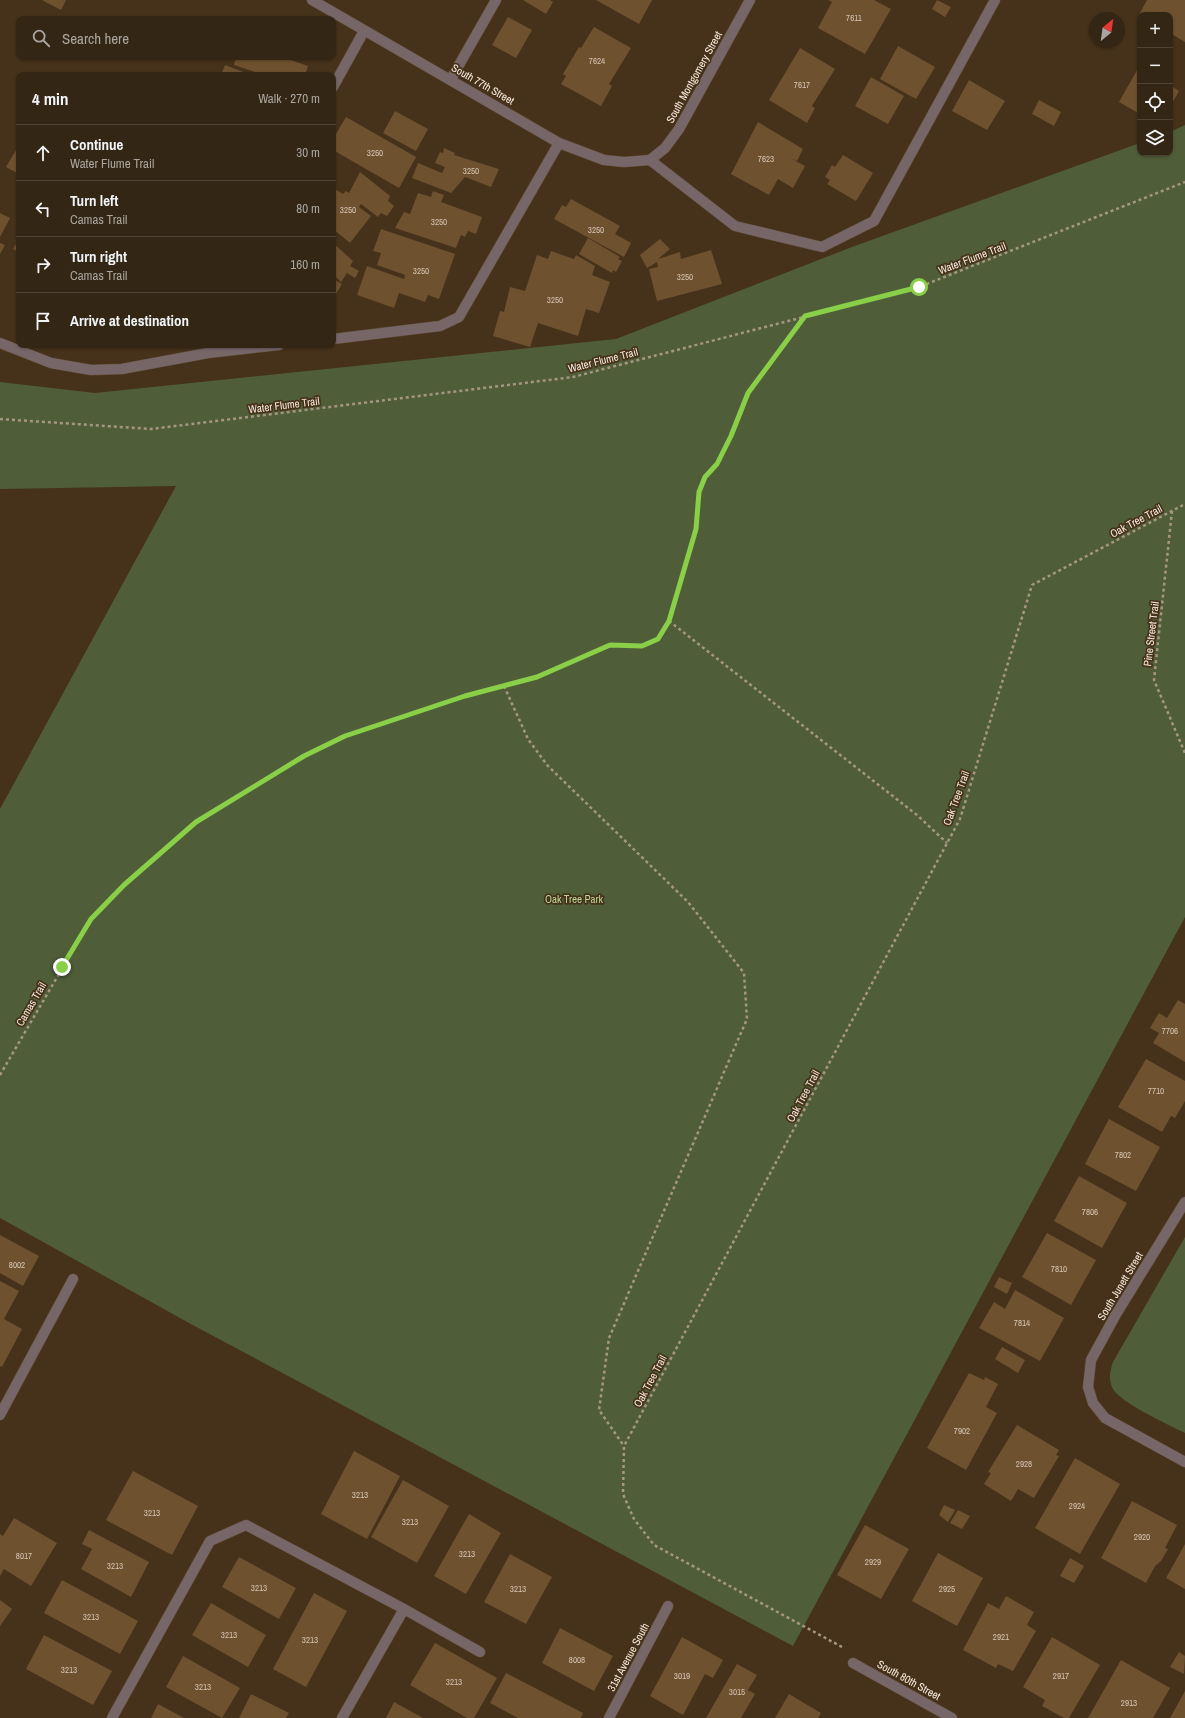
<!DOCTYPE html>
<meta charset="utf-8">
<style>
:root{--surface:#342614;--page:#3c2e1d;--text:#f1f3f6;--muted:#a9a5a0;--line:#4e4334}
body{margin:0;font-family:"Archivo Narrow",sans-serif;background:var(--page);color:var(--text)}
.controls{position:absolute;right:12px;top:12px;display:grid;overflow:hidden;border-radius:8px;box-shadow:0 1px 3px #0004}
.controls button{width:36px;height:36px;display:grid;place-items:center;padding:0;border:0;border-bottom:1px solid var(--line);background:var(--surface);color:var(--text);font:20px sans-serif}
.compass{position:absolute;left:1089px;top:12px;width:36px;height:36px;border-radius:50%;background:var(--surface);box-shadow:0 1px 3px #0004;rotate:29deg}
.stop{position:absolute;width:12px;height:12px;margin:-9px;border:3px solid #89cf48;border-radius:50%;background:#fff}
.stop.end{background:#89cf48;border-color:#fff;box-shadow:0 1px 4px #0008}
.list{margin:0;padding:0;list-style:none}
h2{display:flex;justify-content:space-between;align-items:center;height:52px;margin:0;padding:0 16px;font-size:17px}
h2 small{font-size:13px;font-weight:400;color:var(--muted)}
.list li{display:grid;grid-template-columns:26px 1fr auto;gap:12px;align-items:center;box-sizing:border-box;height:56px;padding:0 16px;border-top:1px solid var(--line)}
.list b{display:block;font-size:15px;white-space:nowrap}
.list p{margin:0;font-size:13px;white-space:nowrap;color:var(--muted)}
.list em{font-size:13px;font-style:normal;color:var(--muted)}
.icon{flex:none;width:22px;height:22px;fill:none;stroke:currentColor;stroke-width:2;stroke-linecap:round;stroke-linejoin:round}
.map{position:relative;flex:none;width:1185px;height:1718px;overflow:hidden}
.search{position:absolute;background:var(--surface);box-shadow:0 1px 3px #0004;left:16px;top:16px;width:320px;height:44px;display:flex;align-items:center;gap:10px;box-sizing:border-box;padding:0 14px;border-radius:8px;color:var(--muted);font-size:15px}
.panel{position:absolute;background:var(--surface);box-shadow:0 1px 3px #0004;left:16px;top:72px;width:320px;height:276px;border-radius:8px}
.map>svg:first-child{display:block}
.green{fill:#4f5e39}
.building{fill:#6e512f}
.lines{fill:none;stroke-linecap:round;stroke-linejoin:round}
.minor-casing{stroke:#624f39;stroke-width:11}
.path{stroke:#a69683;stroke-width:2.5;stroke-dasharray:3 3;stroke-linecap:butt}
.minor{stroke:#766668;stroke-width:10}
.route{stroke:#89cf48;stroke-width:5}
.labels{text-anchor:middle;stroke-width:3.5;stroke-linejoin:round;paint-order:stroke}
.number-label{font-size:9px;fill:#d4c3b0}
.street-label{font-size:11px;fill:#f6e9db;stroke:#46321a}
.park-label{font-size:11px;fill:#bad594;stroke:#46321a}
</style>
<div class="map">
<svg width="1185" height="1718" viewBox="0 0 1185 1718">
<rect width="100%" height="100%" fill="#46321a"/>
<!-- green -->
<g class="green">
<path d="M1185,125V917L793,1646L189,1323L0,1218V809L176,486L0,489V382L95,393L616,339L852,247L1140,143V153H1170V132Z"/>
<path d="M1185,1237V1433C1169,1425 1121,1403 1113,1389C1108,1379 1110,1371 1113,1362Z"/>
</g>
<!-- building -->
<g class="building">
<path d="M42,0H66L61,10Z"/>
<path d="M523,0H550L553,2L546,14Z"/>
<path d="M596,0H652L639,24Z"/>
<path d="M828,0H874L891,9L865,54L818,28L832,2Z"/>
<path d="M937,0L951,7L945,17L932,9Z"/>
<path d="M1147,0H1185V42L1170,33V15H1139Z"/>
<path d="M508,17L532,30L516,58L492,45Z"/>
<path d="M594,27L631,48L609,84L612,86L601,106L561,84L566,76L563,74L579,47L581,48Z"/>
<path d="M898,46L935,67L916,99L880,79Z"/>
<path d="M800,48L835,69L812,106L815,108L807,123L769,100Z"/>
<path d="M236,57H282L308,66L305,75H264L234,65Z"/>
<path d="M225,65L251,75H221Z"/>
<path d="M1140,65V114L1119,102Z"/>
<path d="M871,77L904,96L888,124L855,106Z"/>
<path d="M969,80L1005,101L987,130L952,111Z"/>
<path d="M1170,85L1179,91L1170,107Z"/>
<path d="M1039,100L1061,112L1054,126L1032,114Z"/>
<path d="M395,111L428,129L416,151L383,133Z"/>
<path d="M346,117L416,157L399,188L333,150V139Z"/>
<path d="M758,122L803,149L797,161L790,158L805,166L793,188L778,179L769,195L731,174Z"/>
<path d="M19,145V174L6,167Z"/>
<path d="M444,148L455,153L454,155L499,169L491,187L465,177L451,193L412,178L418,163L442,173L445,167L435,163L440,152L443,153Z"/>
<path d="M843,155L873,173L856,201L827,184L830,180L825,177L832,165L835,167Z"/>
<path d="M360,172L390,196L388,201L394,206L387,216L381,213L378,217L361,204L359,207L371,216L350,243L333,229V188L343,194L346,191L349,193Z"/>
<path d="M433,191L444,195L441,202L482,217L476,234L468,231L465,237L461,235L456,248L395,228L404,212L410,214L418,193L431,197Z"/>
<path d="M571,199L620,226L615,234L631,243L624,257L554,219L562,205L566,207Z"/>
<path d="M0,213L10,218L0,237Z"/>
<path d="M381,229L455,254L439,299L428,295L425,302L399,293L394,308L357,295L367,266L404,279L405,275L377,265L381,253L373,251Z"/>
<path d="M588,238L620,257L618,259L622,261L616,272L613,270L612,273L579,254Z"/>
<path d="M19,239V252L13,249Z"/>
<path d="M660,239L670,249L658,259L680,252L681,259L711,250L722,284L657,301L649,269L658,267L657,262L647,268L640,255Z"/>
<path d="M0,243L5,245L0,254Z"/>
<path d="M333,243L353,261L350,266L359,271L355,278L347,273L341,282L333,274Z"/>
<path d="M551,251L574,259L576,255L595,266L592,275L610,282L599,313L586,309L578,336L538,323L530,347L493,336L500,311L504,312L510,287L525,291L537,255L548,259Z"/>
<path d="M333,279L342,284L333,299Z"/>
<path d="M1178,1000L1185,1004V1062L1153,1043L1159,1033L1150,1028L1159,1013L1167,1018Z"/>
<path d="M1146,1059L1185,1081V1101L1175,1118L1171,1116L1162,1132L1118,1107Z"/>
<path d="M1109,1119L1160,1147L1136,1191L1085,1164Z"/>
<path d="M1079,1176L1127,1203L1102,1248L1054,1221Z"/>
<path d="M1047,1233L1096,1260L1071,1305L1022,1277Z"/>
<path d="M0,1235L39,1256L23,1286L0,1273Z"/>
<path d="M999,1277L1012,1283L1007,1294L994,1287Z"/>
<path d="M0,1281L19,1291L4,1319L22,1329L2,1367L0,1366Z"/>
<path d="M1015,1290L1064,1318L1040,1361L979,1328L994,1302L1005,1309Z"/>
<path d="M1002,1347L1025,1360L1018,1373L995,1359Z"/>
<path d="M969,1373L984,1380L985,1377L998,1384L986,1407L997,1413L966,1470L927,1448Z"/>
<path d="M1017,1425L1059,1450L1056,1455L1059,1456L1034,1498L1018,1489L1011,1501L984,1484L991,1473L988,1472Z"/>
<path d="M354,1451L400,1476L367,1539L321,1514Z"/>
<path d="M1075,1458L1120,1484L1080,1554L1035,1528Z"/>
<path d="M133,1471L198,1506L172,1555L106,1520Z"/>
<path d="M403,1480L449,1506L417,1563L371,1537Z"/>
<path d="M1132,1501L1177,1525L1165,1548L1168,1549L1161,1561L1155,1566L1146,1583L1101,1558Z"/>
<path d="M944,1505L955,1510L948,1522L939,1515Z"/>
<path d="M958,1510L970,1516L962,1529L950,1523Z"/>
<path d="M469,1514L501,1533L466,1594L434,1576Z"/>
<path d="M14,1518L57,1543L31,1586L4,1569L0,1576V1534L3,1536Z"/>
<path d="M865,1525L909,1549L881,1599L837,1575Z"/>
<path d="M89,1530L149,1562L131,1597L81,1569L92,1549L82,1544Z"/>
<path d="M1185,1544V1589L1166,1578Z"/>
<path d="M938,1553L983,1578L957,1626L912,1601Z"/>
<path d="M510,1554L552,1577L526,1624L484,1602Z"/>
<path d="M239,1557L296,1588L279,1619L222,1587Z"/>
<path d="M1070,1558L1084,1566L1074,1583L1060,1576Z"/>
<path d="M62,1580L138,1621L120,1654L44,1613Z"/>
<path d="M314,1593L347,1611L306,1687L273,1669Z"/>
<path d="M1006,1596L1034,1612L1027,1625L1036,1631L1013,1671L998,1664L996,1668L963,1650L988,1603L999,1609Z"/>
<path d="M0,1600L12,1609L0,1626Z"/>
<path d="M211,1603L266,1635L248,1667L192,1635Z"/>
<path d="M560,1628L613,1656L594,1691L542,1663Z"/>
<path d="M44,1635L112,1671L93,1705L26,1669Z"/>
<path d="M682,1637L723,1660L713,1678L705,1674L683,1715L650,1696Z"/>
<path d="M1052,1637L1100,1665L1069,1718H1064L1042,1706L1045,1700L1023,1687Z"/>
<path d="M435,1643L497,1678L474,1718H467L410,1685Z"/>
<path d="M1179,1652L1185,1656L1184,1674L1170,1667Z"/>
<path d="M183,1656L240,1688L222,1718L166,1687Z"/>
<path d="M1121,1660L1170,1688L1153,1718H1088Z"/>
<path d="M737,1664L757,1675L748,1690L755,1694L741,1718H706Z"/>
<path d="M506,1673L583,1713L581,1718H518L490,1703Z"/>
<path d="M1185,1691V1718H1170Z"/>
<path d="M251,1694L289,1713L286,1718H239Z"/>
<path d="M789,1694L821,1713L818,1718H775Z"/>
<path d="M394,1702L423,1718H386Z"/>
<path d="M158,1704L184,1718H151Z"/>
</g>
<g class="lines">
<!-- minor casing -->
<g class="minor-casing">
<g id="minor">
<path d="M312,0L559,143L604,160L624,162L650,160"/>
<path d="M451,79L496,0"/>
<path d="M333,87L364,31"/>
<path d="M650,160L735,226L822,247L874,221L995,0"/>
<path d="M650,160L665,148L679,129L750,0"/>
<path d="M333,339L440,326L459,317L559,143"/>
<path d="M0,343L51,363L91,370L122,369L208,353L279,345"/>
<path d="M1185,1202L1115,1316L1091,1360L1088,1387L1093,1403L1105,1418L1185,1462"/>
<path d="M0,1415L73,1279"/>
<path d="M853,1663L952,1718"/>
<path d="M112,1718L210,1541L246,1525L404,1609L480,1652"/>
<path d="M342,1718L404,1609"/>
<path d="M609,1718L668,1606"/>
</g>
</g>
<!-- path -->
<g class="path">
<path d="M0,419L151,429L573,377L919,287L1185,182"/>
<path d="M1172,511L1154,680L1185,753"/>
<path d="M669,621L917,815L947,843"/>
<path d="M504,686L528,739L547,765L688,902L744,973L747,1019L609,1338L599,1410L624,1446"/>
<path d="M0,1075L91,919L124,885L196,822L304,756L345,736L465,696L537,677L611,645L642,646L658,639L669,621L696,529L699,492L705,477L717,464L731,436L748,393L805,317"/>
<path d="M842,1647L654,1545L634,1519L623,1494L624,1446L960,819L1032,585L1185,504"/>
</g>
<!-- minor -->
<use href="#minor" class="minor"/>
</g>
<g class="lines">
<!-- route -->
<path class="route" d="M62,967L91,919L124,885L196,822L304,756L345,736L465,696L537,677L610,645L642,646L658,639L669,621L696,529L699,492L705,477L717,464L731,436L748,393L805,316L919,287"/>
</g>
<g class="labels">
<!-- number labels -->
<g class="number-label">
<text x="854" y="21">7611</text>
<text x="597" y="64">7624</text>
<text x="802" y="88">7617</text>
<text x="375" y="156">3250</text>
<text x="766" y="162">7623</text>
<text x="471" y="174">3250</text>
<text x="348" y="213">3250</text>
<text x="439" y="225">3250</text>
<text x="596" y="233">3250</text>
<text x="421" y="274">3250</text>
<text x="685" y="280">3250</text>
<text x="555" y="303">3250</text>
<text x="1170" y="1034">7706</text>
<text x="1156" y="1094">7710</text>
<text x="1123" y="1158">7802</text>
<text x="1090" y="1215">7806</text>
<text x="17" y="1268">8002</text>
<text x="1059" y="1272">7810</text>
<text x="1022" y="1326">7814</text>
<text x="962" y="1434">7902</text>
<text x="1024" y="1467">2928</text>
<text x="360" y="1498">3213</text>
<text x="1077" y="1509">2924</text>
<text x="152" y="1516">3213</text>
<text x="410" y="1525">3213</text>
<text x="1142" y="1540">2920</text>
<text x="467" y="1557">3213</text>
<text x="24" y="1559">8017</text>
<text x="873" y="1565">2929</text>
<text x="115" y="1569">3213</text>
<text x="259" y="1591">3213</text>
<text x="518" y="1592">3213</text>
<text x="947" y="1592">2925</text>
<text x="91" y="1620">3213</text>
<text x="229" y="1638">3213</text>
<text x="1001" y="1640">2921</text>
<text x="310" y="1643">3213</text>
<text x="577" y="1663">8008</text>
<text x="69" y="1673">3213</text>
<text x="682" y="1679">3019</text>
<text x="1061" y="1679">2917</text>
<text x="454" y="1685">3213</text>
<text x="203" y="1690">3213</text>
<text x="737" y="1695">3015</text>
<text x="1129" y="1706">2913</text>
</g>
<!-- street labels -->
<g class="street-label">
<text transform="translate(694 77) rotate(-61)" y="4">South Montgomery Street</text>
<text transform="translate(483 84) rotate(30)" y="4">South 77th Street</text>
<text transform="translate(972 258) rotate(-21)" y="4">Water Flume Trail</text>
<text transform="translate(603 360) rotate(-14)" y="4">Water Flume Trail</text>
<text transform="translate(284 405) rotate(-7)" y="4">Water Flume Trail</text>
<text transform="translate(1136 521) rotate(-28)" y="4">Oak Tree Trail</text>
<text transform="translate(1151 634) rotate(-83)" y="4">Pine Street Trail</text>
<text transform="translate(956 798) rotate(-70)" y="4">Oak Tree Trail</text>
<text transform="translate(31 1004) rotate(-60)" y="4">Camas Trail</text>
<text transform="translate(803 1096) rotate(-62)" y="4">Oak Tree Trail</text>
<text transform="translate(1120 1286) rotate(-59)" y="4">South Junett Street</text>
<text transform="translate(650 1381) rotate(-62)" y="4">Oak Tree Trail</text>
<text transform="translate(628 1657) rotate(-62)" y="4">31st Avenue South</text>
<text transform="translate(909 1680) rotate(29)" y="4">South 80th Street</text>
</g>
<!-- park labels -->
<g class="park-label">
<text x="574" y="903">Oak Tree Park</text>
</g>
</g>
</svg>
<div class="controls">
<button>+</button>
<button>−</button>
<button><svg class="icon" aria-label="locate" viewBox="0 0 24 24"><circle cx="12" cy="12" r="6"/><path d="M12 2v4M12 18v4M2 12h4M18 12h4"/></svg></button>
<button><svg class="icon" aria-label="layers" viewBox="0 0 24 24"><path d="M12 4l9 5-9 5-9-5zM3 14l9 5 9-5"/></svg></button>
</div>
<svg class="compass" viewBox="-18 -18 36 36"><path d="M0-13l5 13h-10z" fill="#e53935"/><path d="M0 13l5-13h-10z" fill="#a9a5a0"/></svg>
<div class="stop" style="left:919px;top:287px"></div>
<div class="stop end" style="left:62px;top:967px"></div>
<div class="search"><svg class="icon" aria-label="search" viewBox="0 0 24 24"><circle cx="10" cy="10" r="6"/><path d="M15 15l6 6"/></svg>Search here</div>
<section class="panel">
<h2>4 min<small>Walk · 270 m</small></h2>
<ul class="list">
<li><svg class="icon" aria-label="ahead" viewBox="0 0 24 24"><path d="M12 20V5M6 11l6-6 6 6"/></svg><div><b>Continue</b><p>Water Flume Trail</p></div><em>30 m</em></li>
<li><svg class="icon" aria-label="left" viewBox="0 0 24 24"><path d="M17 20v-9H6M10 6l-5 5 5 5"/></svg><div><b>Turn left</b><p>Camas Trail</p></div><em>80 m</em></li>
<li><svg class="icon" aria-label="right" viewBox="0 0 24 24"><path d="M7 20v-9h11M14 6l5 5-5 5"/></svg><div><b>Turn right</b><p>Camas Trail</p></div><em>160 m</em></li>
<li><svg class="icon" aria-label="arrive" viewBox="0 0 24 24"><path d="M6 21V4h12l-3 4 3 4H6"/></svg><div><b>Arrive at destination</b></div></li>
</ul>
</section>
</div>
